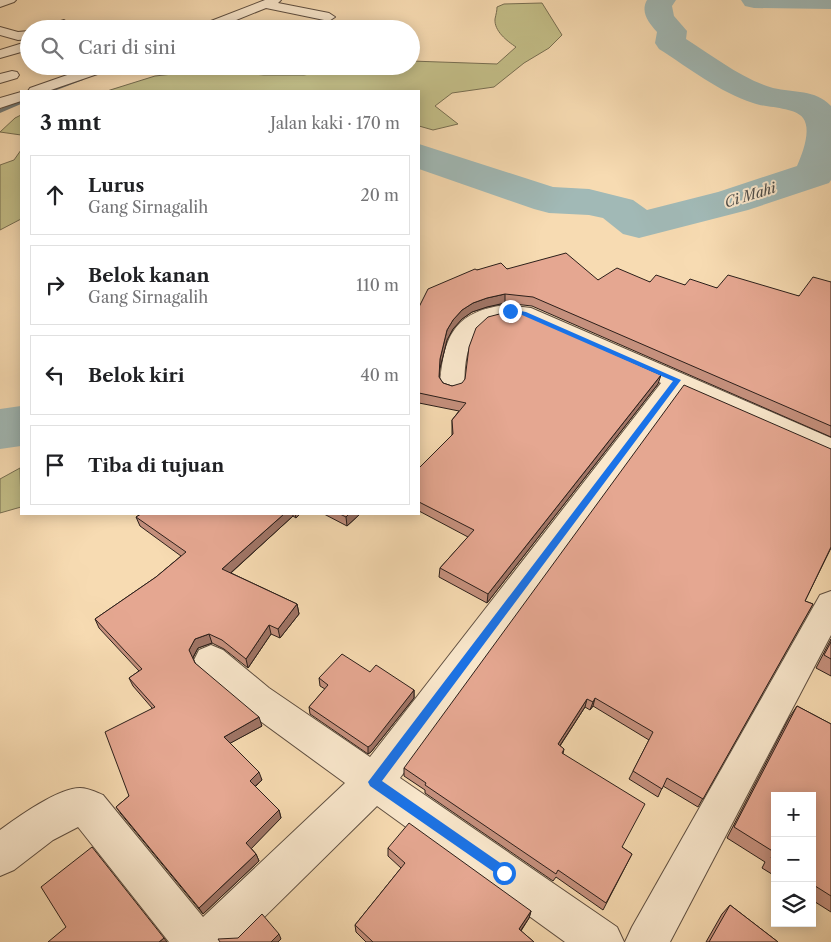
<!DOCTYPE html>
<html lang="id">
<meta charset="utf-8">
<style>
:root{--surface:#fff;--page:#f2f2f2;--text:#202124;--muted:#757577;--line:#e0e0e0}
body{margin:0;font-family:"Libre Caslon Text",serif;background:var(--page);color:var(--text)}
.controls{position:absolute;right:15px;bottom:15px;display:grid;overflow:hidden;border-radius:0px;box-shadow:0 2px 12px #0003}
.controls button{width:45px;height:45px;display:grid;place-items:center;padding:0;border:0;border-bottom:1px solid var(--line);background:var(--surface);color:var(--text);font:25px sans-serif}
.stop{position:absolute;width:15px;height:15px;margin:-11px;border:4px solid #1a73e8;border-radius:50%;background:#fff}
.stop.end{background:#1a73e8;border-color:#fff;box-shadow:0 1px 5px #0008}
.list{margin:0;padding:0;list-style:none}
h2{display:flex;justify-content:space-between;align-items:center;height:65px;margin:0;padding:0 20px;font-size:21px}
h2 small{font-size:16px;font-weight:400;color:var(--muted)}
.list li{display:grid;grid-template-columns:32px 1fr auto;gap:15px;align-items:center;box-sizing:border-box;height:80px;margin:0 10px 10px;padding:0 10px;border:1px solid var(--line);border-radius:0px}
.list b{display:block;font-size:19px;white-space:nowrap}
.list p{margin:0;font-size:16px;white-space:nowrap;color:var(--muted)}
.list em{font-size:16px;font-style:normal;color:var(--muted)}
.icon{flex:none;width:28px;height:28px;fill:none;stroke:currentColor;stroke-width:2;stroke-linecap:round;stroke-linejoin:round}
.map{position:relative;flex:none;width:831px;height:942px;overflow:hidden}
.search{position:absolute;background:var(--surface);box-shadow:0 2px 12px #0003;left:20px;top:20px;width:400px;height:55px;display:flex;align-items:center;gap:12px;box-sizing:border-box;padding:0 18px;border-radius:28px;color:var(--muted);font-size:19px}
.panel{position:absolute;background:var(--surface);box-shadow:0 2px 12px #0003;left:20px;top:90px;width:400px;height:425px;border-radius:0px}
.map>svg:first-child{display:block}
.green{fill:#c3be88;stroke:#776e51}
.lines{fill:none;stroke-linecap:round;stroke-linejoin:round}
.stream{fill:#727b78;fill-rule:evenodd}
.river{fill:#a1b9b6;fill-rule:evenodd}
.street-casing{stroke:#5e4e40;stroke-width:2}
.street{fill:#fae8cd;fill-rule:evenodd}
.wall{fill:#c5907d;stroke:#2b1f1a}
.shaded-wall{fill:#a07566;stroke:#2b1f1a}
.building{fill:#e5a791;stroke:#2b1f1a}
.route{fill:#1a73e8}
.labels{text-anchor:middle;stroke-width:4;stroke-linejoin:round;paint-order:stroke}
.far-water-label{font-size:14px;font-style:italic;fill:#4e4d49;stroke:#fae8cd}
</style>
<div class="map">
<svg width="831" height="942" viewBox="0 0 831 942">
<rect width="100%" height="100%" fill="#f7dbb2"/>
<filter id="stains"><feTurbulence type="fractalNoise" baseFrequency=".004" numOctaves="4"/><feColorMatrix values="0 0 0 0 .2 0 0 0 0 .09 0 0 0 0 .02 0 0 0 .5 -.17"/></filter>
<radialGradient id="worn" r=".72"><stop offset=".6" stop-color="#630" stop-opacity="0"/><stop offset="1" stop-color="#630" stop-opacity=".3"/></radialGradient>
<!-- green -->
<g class="green">
<path d="M542,3L562,35L549,48L524,63L494,87L452,93L435,106L458,124L433,130L419,126V91H107L155,76L209,70L264,75H304L326,71L336,66H411V61L497,64L516,47C507,41 494,31 495,19C496,14 497,11 497,7L504,4Z"/>
<path d="M21,115V135L0,132L15,118Z"/>
<path d="M21,150V219L0,230V165L14,160Z"/>
<path d="M20,468L21,507L0,513V479Z"/>
</g>
<g class="lines">
<!-- stream -->
<g class="stream">
<path d="M81,77L83,80L54,91H46Z"/>
<path d="M21,100V104L0,113V109Z"/>
</g>
<!-- river -->
<g class="river">
<path d="M647,0H676L672,6L674,16L687,31L686,39C713,56 742,79 773,88C794,93 815,89 831,106V180L829,183L748,210L639,238L623,234L603,218L589,215L549,213L534,209L419,169V144L553,187L589,189L633,200L647,210L718,192L797,166C802,154 812,130 803,118C795,107 766,108 753,103C719,92 689,68 659,49L655,43L657,32C649,23 640,12 647,0Z"/>
<path d="M741,0H831V9L754,8L745,6Z"/>
<path d="M21,406V446L0,449V409Z"/>
</g>
<!-- street casing -->
<g class="street-casing">
<g id="street">
<path d="M0,0H16L14,2L0,7Z"/>
<path d="M265,0H281L278,3L329,13L335,17L329,21L266,8L214,29H196L198,26Z"/>
<path d="M64,20L70,24C64,31 52,29 43,29L45,26Z"/>
<path d="M0,27L18,32L29,31V39L18,40L0,35Z"/>
<path d="M23,43L28,44V50L0,58V50Z"/>
<path d="M93,66H114L112,69L48,91H28L30,88Z"/>
<path d="M12,71L17,72L19,75L17,78L0,83V74Z"/>
<path d="M21,92V101L0,108V98Z"/>
<path d="M505,305L531,308L831,438V458L681,392L400,778L617,927L624,942H565L377,806L239,942H169L78,827L53,840L14,870L0,876V830C18,817 58,788 80,788C88,788 96,792 103,795L203,917L345,783L245,710L199,670L194,660L199,650L211,645L223,650L269,688L370,757L661,383L519,319C482,317 469,332 465,368C464,376 466,383 461,390L452,393L443,390L440,385C444,337 453,312 505,305Z"/>
<path d="M831,591V635L670,942H625L632,927L820,595Z"/>
</g>
</g>
<!-- street -->
<use href="#street" class="street"/>
</g>
<!-- wall -->
<g class="wall">
<path d="M507,269L598,280L650,282L717,288L799,296L831,282V437L532,306L505,303L487,307L472,312L462,319L453,329L447,340L440,368L439,377L443,383L452,386L658,384L487,603L439,577L440,568L468,537L419,511V468L452,436V420L459,411L419,403V307L477,270Z"/>
<path d="M831,449V548L805,601L813,604L698,807L663,786L658,797L629,779L649,740L593,706L590,710L585,707L560,746L564,749L563,754L622,847L632,854L603,910L556,877L553,881L425,793V790L404,776V768Z"/>
<path d="M141,514H300L296,518L293,516L231,573L297,604L299,614L280,638L271,634L248,668L224,649L212,643L198,648L193,658L195,663L262,726L230,743L262,780L255,787L279,810L281,818L251,848L256,854L259,861L203,914L121,814L116,807L129,796L152,708L133,686L129,678L139,671L99,628L95,619L156,577L181,556L140,526L136,517Z"/>
<path d="M324,514H360L347,526Z"/>
<path d="M831,639V676L816,668Z"/>
<path d="M370,672L414,690V698L371,752L368,754L310,714L309,707L325,689L320,686L319,678Z"/>
<path d="M797,706L831,724V912L812,900V796H775V876L762,868L765,862L727,838L789,718Z"/>
<path d="M388,848L531,911L529,918L521,931L534,942H366L356,932L355,925L401,868L388,856Z"/>
<path d="M730,905L778,942H706L722,914Z"/>
</g>
<!-- shaded-wall -->
<g class="shaded-wall">
<path d="M505,294V303L487,307L472,312L462,319L453,329L447,340L440,368L438,386L440,359L447,330L453,320L462,310L473,303L487,298Z"/>
<path d="M661,375L658,384L487,603L488,594Z"/>
<path d="M284,514H293V516L225,578L222,569Z"/>
<path d="M295,514H300L296,518Z"/>
<path d="M349,514H360L347,526L346,517Z"/>
<path d="M297,604L299,614L280,638L278,629Z"/>
<path d="M269,625L271,634L248,668L246,659Z"/>
<path d="M209,634L212,643L198,648L192,659L189,650L195,639Z"/>
<path d="M414,690V698L371,752L368,754V747Z"/>
<path d="M595,698L593,706L590,710L593,702Z"/>
<path d="M587,699L585,707L555,753L558,744Z"/>
<path d="M259,717L262,726L227,745L224,737Z"/>
<path d="M259,772L262,780L252,789L250,781Z"/>
<path d="M279,810L281,818L249,851L246,843Z"/>
<path d="M256,854L259,861L203,914L199,908Z"/>
<path d="M531,911L529,918L517,936L519,929Z"/>
<path d="M279,934L281,939L278,942H271Z"/>
<path d="M164,938L167,942H159Z"/>
</g>
<!-- building -->
<g class="building">
<path d="M566,253L598,280L617,268L650,282L656,275L685,285L690,279L717,288L728,275L799,296L813,277L831,282V426L533,297L505,294L487,298L473,303L462,310L453,320L447,330L440,359L439,377L443,383L452,386L462,383L465,379L469,347L476,328L488,317L507,312H520L661,375L488,594L440,568L474,530L419,502V468L453,434L452,420L466,403L419,393V307L428,289L475,269L477,270L501,263L507,269Z"/>
<path d="M684,385L831,449V547L805,601L813,604L703,799L667,778L662,789L633,771L653,732L595,698L593,702L587,699L558,744L564,749L562,753L645,804L622,847L632,854L606,903L558,870L556,874L425,785L426,783L404,768Z"/>
<path d="M141,514H284L222,569L297,604L278,629L269,625L246,659L222,640L209,634L195,639L189,650L195,663L259,717L224,737L259,772L250,781L279,810L246,843L256,854L199,908L116,807L129,796L105,732L155,707L129,678L142,669L95,619L156,577L186,552L136,517Z"/>
<path d="M340,514H349L346,517Z"/>
<path d="M831,642V659L824,655Z"/>
<path d="M342,654L370,672L376,665L414,690L371,745L368,747L309,707L328,685L319,678Z"/>
<path d="M797,706L831,724V896L812,884V796H775V860L771,858L774,852L734,827Z"/>
<path d="M409,823L531,911L519,929L534,942H373L355,925L405,863L388,848Z"/>
<path d="M92,847L164,938L159,942H48L66,927L41,887Z"/>
<path d="M730,905L778,942H709Z"/>
<path d="M262,914L279,934L271,942H220L218,939L238,938Z"/>
</g>
<!-- route -->
<path class="route" d="M510,309L526,312L681,380L382,781L509,869L510,873L509,878L504,879L370,786L368,782L673,381L522,315L508,313L507,311Z"/>
<g class="labels">
<!-- far-water labels -->
<g class="far-water-label">
<text transform="translate(750 195) rotate(-17)" y="5">Ci Mahi</text>
</g>
</g>
<rect width="100%" height="100%" filter="url(#stains)"/>
<rect width="100%" height="100%" fill="url(#worn)"/>
</svg>
<div class="controls">
<button>+</button>
<button>−</button>
<button><svg class="icon" aria-label="layers" viewBox="0 0 24 24"><path d="M12 4l9 5-9 5-9-5zM3 14l9 5 9-5"/></svg></button>
</div>
<div class="stop" style="left:504px;top:873px"></div>
<div class="stop end" style="left:510px;top:311px"></div>
<div class="search"><svg class="icon" aria-label="search" viewBox="0 0 24 24"><circle cx="10" cy="10" r="6"/><path d="M15 15l6 6"/></svg>Cari di sini</div>
<section class="panel">
<h2>3 mnt<small>Jalan kaki · 170 m</small></h2>
<ul class="list">
<li><svg class="icon" aria-label="ahead" viewBox="0 0 24 24"><path d="M12 20V5M6 11l6-6 6 6"/></svg><div><b>Lurus</b><p>Gang Sirnagalih</p></div><em>20 m</em></li>
<li><svg class="icon" aria-label="right" viewBox="0 0 24 24"><path d="M7 20v-9h11M14 6l5 5-5 5"/></svg><div><b>Belok kanan</b><p>Gang Sirnagalih</p></div><em>110 m</em></li>
<li><svg class="icon" aria-label="left" viewBox="0 0 24 24"><path d="M17 20v-9H6M10 6l-5 5 5 5"/></svg><div><b>Belok kiri</b></div><em>40 m</em></li>
<li><svg class="icon" aria-label="arrive" viewBox="0 0 24 24"><path d="M6 21V4h12l-3 4 3 4H6"/></svg><div><b>Tiba di tujuan</b></div></li>
</ul>
</section>
</div>
